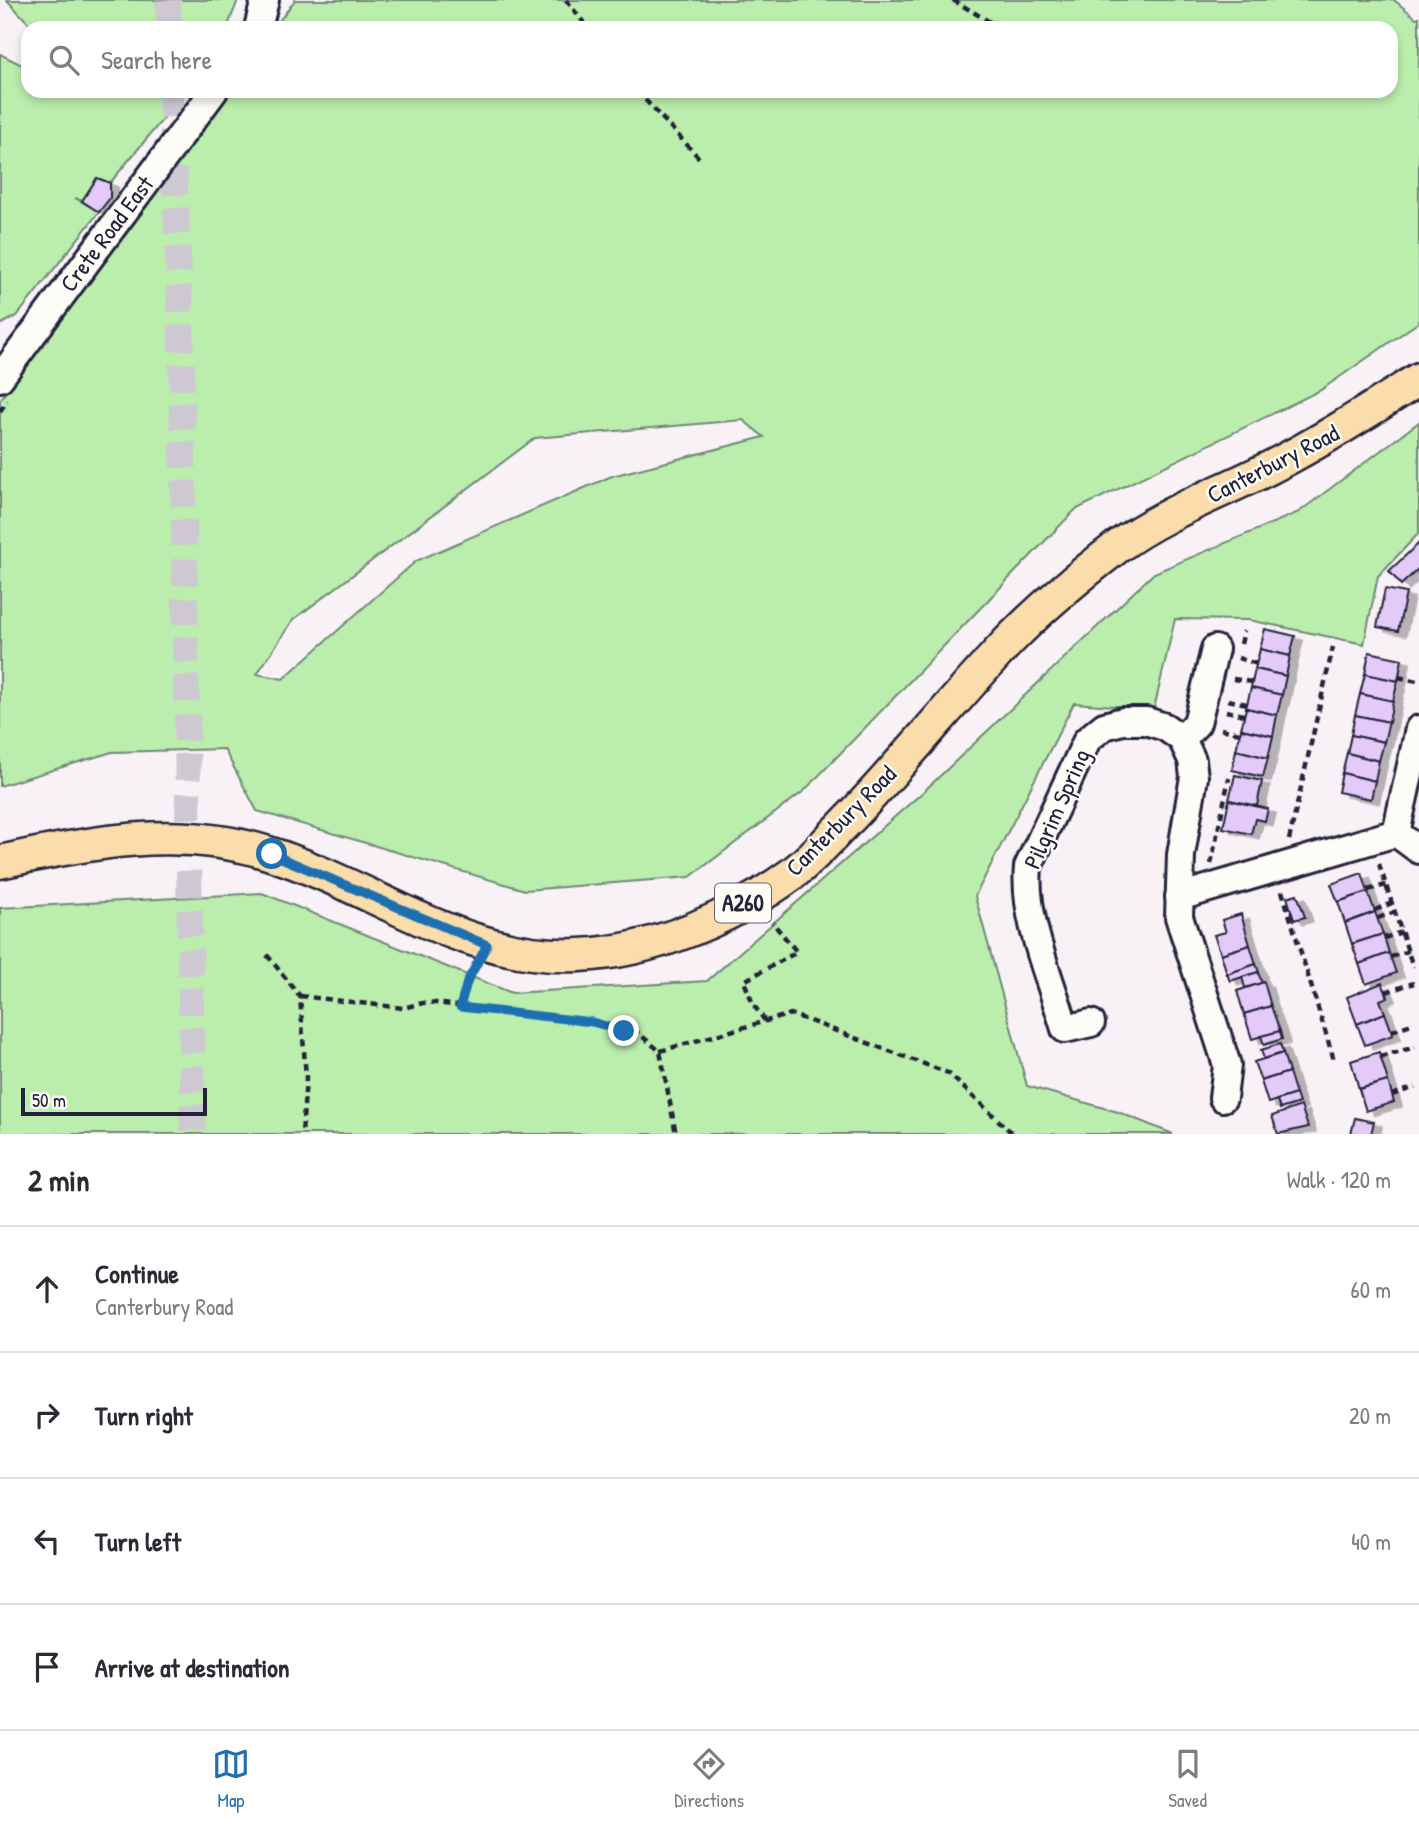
<!DOCTYPE html>
<meta charset="utf-8">
<style>
:root{--surface:#fff;--page:#f7f7f7;--text:#2b2b33;--muted:#7c7c81;--line:#e1e1e2;--accent:#1f6fb2}
body{margin:0;font-family:"Patrick Hand",sans-serif;background:var(--page);color:var(--text)}
.scale{position:absolute;left:21px;bottom:18px;width:186px;box-sizing:border-box;padding-left:7px;border:4px solid #22223b;border-top:0;font-size:19px;line-height:24px;white-space:nowrap;color:#22223b;-webkit-text-stroke:5px #fdfcf7;paint-order:stroke}
.stop{position:absolute;width:21px;height:21px;margin:-16px;border:5px solid #1f6fb2;border-radius:50%;background:#fff}
.stop.end{background:#1f6fb2;border-color:#fff;box-shadow:0 2px 7px #0008}
.list{margin:0;padding:0;list-style:none}
h2{display:flex;justify-content:space-between;align-items:center;height:91px;margin:0;padding:0 28px;font-size:30px}
h2 small{font-size:23px;font-weight:400;color:var(--muted)}
.list li{display:grid;grid-template-columns:46px 1fr auto;gap:21px;align-items:center;box-sizing:border-box;height:126px;padding:0 28px;border-top:2px solid var(--line)}
.list b{display:block;font-size:26px;white-space:nowrap}
.list p{margin:0;font-size:23px;white-space:nowrap;color:var(--muted)}
.list em{font-size:23px;font-style:normal;color:var(--muted)}
.icon{flex:none;width:38px;height:38px;fill:none;stroke:currentColor;stroke-width:2;stroke-linecap:round;stroke-linejoin:round}
.map{position:relative;flex:none;width:1419px;height:1134px;overflow:hidden}
.search{position:absolute;background:var(--surface);box-shadow:0 4px 10px #0003;left:21px;right:21px;top:21px;height:77px;display:flex;align-items:center;gap:18px;box-sizing:border-box;padding:0 24px;border-radius:21px;color:var(--muted);font-size:26px}
.sheet{height:595px;background:var(--surface)}
nav{display:flex;justify-content:space-around;align-items:center;box-sizing:border-box;height:98px;border-top:2px solid var(--line);background:var(--surface);font-size:19px;color:var(--muted)}
nav a{display:grid;justify-items:center;gap:4px}
nav .on{color:var(--accent)}
.map>svg:first-child{display:block}
.green{fill:#bbedad;stroke:#6e8874;stroke-width:2;fill-rule:evenodd}
.building{fill:#e3caf9;stroke:#22223b;stroke-width:2;filter:url(#shadow)}
.lines{fill:none;stroke-linecap:round;stroke-linejoin:round}
.minor-tunnel{stroke:#cdc8d1;stroke-width:26;stroke-dasharray:26 13;stroke-linecap:butt}
.minor-casing{stroke:#22223b;stroke-width:32}
.major-casing{stroke:#22223b;stroke-width:37}
.path{stroke:#22223b;stroke-width:4.5;stroke-dasharray:7 5;stroke-linecap:butt}
.minor{stroke:#fdfcf7;stroke-width:26}
.major{stroke:#faddab;stroke-width:32}
.route{stroke:#1f6fb2;stroke-width:9}
.labels{text-anchor:middle;stroke-width:5;stroke-linejoin:round;paint-order:stroke}
.shield{fill:#fdfcf7;stroke:#646373;stroke-width:2}
.shield-label{font-size:23px;font-weight:bold;fill:#22223b}
.street-label{font-size:24px;fill:#22223b;stroke:#fdfcf7}
</style>
<div class="map">
<svg width="1419" height="1134" viewBox="0 0 1419 1134">
<defs>
<filter id="shadow"><feDropShadow dx="8" dy="4.5" stdDeviation="0" flood-color="#0004"/></filter>
</defs>
<rect width="100%" height="100%" fill="#f8f2f7"/>
<filter id="ink" filterUnits="userSpaceOnUse"><feTurbulence type="fractalNoise" baseFrequency=".0143" numOctaves="2"/><feDisplacementMap in="SourceGraphic" scale="14" xChannelSelector="R" yChannelSelector="G"/><feConvolveMatrix kernelMatrix="1 2 1 2 8 2 1 2 1" color-interpolation-filters="sRGB"/></filter>
<g filter="url(#ink)">
<!-- green -->
<g class="green">
<path d="M7,0H238L227,28H33Z"/>
<path d="M295,0H1394L1416,18L1419,17V322L1321,390L1075,510L804,791L690,877L525,890L257,811L224,749L112,752L0,786V400L228,91H1391V28H274ZM743,420L764,437L612,476L416,561L283,679L257,674L293,620L535,438Z"/>
<path d="M0,54L28,68V91H186L110,183L97,178L82,201L75,198L99,212L17,316L0,325Z"/>
<path d="M1419,422V533L1378,576L1364,644L1249,620L1175,619L1154,709L1074,703L975,896L1027,1086L1118,1112L1173,1134H0V908L262,893L512,993L707,981L922,793L1154,573L1299,512Z"/>
</g>
<!-- building -->
<g class="building">
<path d="M97,178L110,183V198L99,212L82,201Z"/>
<path d="M1419,543V568L1401,585L1389,571Z"/>
<path d="M1385,589L1406,593L1398,631L1377,627Z"/>
<path d="M1265,629L1295,636L1290,656L1260,649Z"/>
<path d="M1260,649L1290,656L1286,676L1255,669Z"/>
<path d="M1369,652L1402,659L1398,681L1365,674Z"/>
<path d="M1255,669L1286,676L1282,695L1251,688Z"/>
<path d="M1365,674L1398,681L1393,701L1360,694Z"/>
<path d="M1251,688L1282,695L1277,715L1246,708Z"/>
<path d="M1360,694L1393,701L1389,722L1355,715Z"/>
<path d="M1246,708L1277,715L1273,736L1241,729Z"/>
<path d="M1355,715L1389,722L1384,742L1351,735Z"/>
<path d="M1241,729L1273,736L1268,758L1236,750Z"/>
<path d="M1351,735L1384,742L1379,761L1347,753Z"/>
<path d="M1236,750L1268,758L1263,777L1232,770Z"/>
<path d="M1347,753L1379,761L1375,781L1342,773Z"/>
<path d="M1342,773L1375,781L1371,799L1338,792Z"/>
<path d="M1235,775L1262,781L1257,806L1229,800Z"/>
<path d="M1229,800L1268,809L1265,821L1255,819L1251,834L1223,828Z"/>
<path d="M1362,873L1368,892L1338,902L1331,884Z"/>
<path d="M1368,892L1375,912L1345,923L1338,902Z"/>
<path d="M1297,894L1305,917L1294,920L1287,897Z"/>
<path d="M1375,912L1383,934L1352,944L1345,923Z"/>
<path d="M1241,914L1250,945L1221,954L1214,935L1226,932L1222,920Z"/>
<path d="M1383,934L1389,953L1359,964L1352,944Z"/>
<path d="M1250,945L1256,964L1227,974L1221,954Z"/>
<path d="M1389,953L1396,973L1366,984L1359,964Z"/>
<path d="M1256,964L1259,972L1230,981L1227,974Z"/>
<path d="M1258,972L1262,983L1245,988L1242,977Z"/>
<path d="M1264,982L1271,1006L1244,1014L1237,991Z"/>
<path d="M1382,983L1388,997L1380,1000L1385,1013L1357,1024L1347,997Z"/>
<path d="M1271,1006L1280,1031L1252,1039L1244,1014Z"/>
<path d="M1385,1013L1393,1035L1365,1045L1357,1024Z"/>
<path d="M1280,1031L1282,1039L1264,1045L1261,1036Z"/>
<path d="M1280,1044L1283,1053L1264,1059L1261,1050Z"/>
<path d="M1379,1052L1388,1081L1359,1089L1351,1061Z"/>
<path d="M1283,1053L1289,1072L1261,1081L1254,1062Z"/>
<path d="M1289,1072L1296,1094L1268,1103L1261,1081Z"/>
<path d="M1388,1081L1394,1102L1366,1111L1359,1089Z"/>
<path d="M1296,1094L1299,1103L1280,1109L1277,1100Z"/>
<path d="M1301,1106L1308,1127L1278,1134L1272,1116Z"/>
<path d="M1355,1118L1374,1122L1371,1134H1351Z"/>
</g>
<g class="lines">
<!-- minor-tunnel -->
<g class="minor-tunnel">
<path d="M168,0L169,28"/>
<path d="M171,91L181,328L193,1134"/>
</g>
<!-- minor casing -->
<g class="minor-casing">
<g id="minor">
<path d="M258,28L265,0"/>
<path d="M0,378L214,91"/>
<path d="M1182,739L1197,723L1215,649"/>
<path d="M1396,833L1419,729"/>
<path d="M1179,897L1396,833L1419,850"/>
<path d="M1091,1023L1065,1029C1051,980 1023,918 1028,867L1087,740L1104,726L1123,721H1146L1165,727L1182,739L1192,760L1194,777L1181,855L1179,917L1227,1065L1223,1098"/>
</g>
</g>
<!-- major casing -->
<g class="major-casing">
<path id="major" d="M0,862C89,842 179,825 268,853C373,886 464,961 579,955C653,952 732,918 792,874C813,858 832,836 851,817C904,761 953,701 1005,645C1039,609 1078,577 1117,547C1163,513 1220,493 1271,467C1322,441 1370,410 1419,379"/>
</g>
<!-- path -->
<g class="path">
<path d="M566,0L588,28"/>
<path d="M953,0L1000,28"/>
<path d="M637,91L701,160"/>
<path d="M0,411L7,401"/>
<path d="M1241,644L1244,631"/>
<path d="M1238,658L1257,664"/>
<path d="M1398,677L1417,681"/>
<path d="M1233,679L1252,682"/>
<path d="M1228,700L1247,704"/>
<path d="M1226,711L1244,715"/>
<path d="M1221,729L1240,733"/>
<path d="M1289,840L1333,647"/>
<path d="M1211,864L1229,778"/>
<path d="M1379,864L1413,967"/>
<path d="M1368,890L1386,885"/>
<path d="M1282,891L1334,1060"/>
<path d="M1375,910L1392,903"/>
<path d="M1378,918L1395,912"/>
<path d="M1384,938L1402,932"/>
<path d="M267,955L300,996L306,1078L302,1134"/>
<path d="M1391,957L1408,951"/>
<path d="M1386,992L1414,983"/>
<path d="M300,996L403,1008L427,1002L592,1022L638,1033L660,1051L676,1134"/>
<path d="M460,1007L474,968"/>
<path d="M765,1021L753,1004L744,981L797,952L772,922"/>
<path d="M1392,1031L1414,1023"/>
<path d="M660,1051L791,1014L948,1073L1013,1134"/>
<path d="M1380,1057L1415,1047"/>
<path d="M1392,1095L1415,1087"/>
</g>
<!-- minor -->
<use href="#minor" class="minor"/>
<!-- major -->
<use href="#major" class="major"/>
</g>
</g>
<g class="lines" filter="url(#ink)">
<!-- route -->
<path class="route" d="M272,854L487,945L467,982L460,1007L592,1022L624,1031"/>
</g>
<g class="labels">
<!-- shield labels -->
<rect class="shield" x="715" y="883.5" width="56" height="39" rx="5"/>
<g class="shield-label">
<text x="743" y="911">A260</text>
</g>
<!-- street labels -->
<g class="street-label">
<text transform="translate(107 234) rotate(-53)" y="8">Crete Road East</text>
<text transform="translate(1273 464) rotate(-27)" y="8">Canterbury Road</text>
<text transform="translate(1057 809) rotate(-66)" y="8">Pilgrim Spring</text>
<text transform="translate(841 821) rotate(-45)" y="8">Canterbury Road</text>
</g>
</g>
</svg>
<div class="scale">50 m</div>
<div class="stop" style="left:272px;top:854px"></div>
<div class="stop end" style="left:624px;top:1031px"></div>
<div class="search"><svg class="icon" aria-label="search" viewBox="0 0 24 24"><circle cx="10" cy="10" r="6"/><path d="M15 15l6 6"/></svg>Search here</div>
</div>
<section class="sheet">
<h2>2 min<small>Walk · 120 m</small></h2>
<ul class="list">
<li><svg class="icon" aria-label="ahead" viewBox="0 0 24 24"><path d="M12 20V5M6 11l6-6 6 6"/></svg><div><b>Continue</b><p>Canterbury Road</p></div><em>60 m</em></li>
<li><svg class="icon" aria-label="right" viewBox="0 0 24 24"><path d="M7 20v-9h11M14 6l5 5-5 5"/></svg><div><b>Turn right</b></div><em>20 m</em></li>
<li><svg class="icon" aria-label="left" viewBox="0 0 24 24"><path d="M17 20v-9H6M10 6l-5 5 5 5"/></svg><div><b>Turn left</b></div><em>40 m</em></li>
<li><svg class="icon" aria-label="arrive" viewBox="0 0 24 24"><path d="M6 21V4h12l-3 4 3 4H6"/></svg><div><b>Arrive at destination</b></div></li>
</ul>
</section>
<nav>
<a class="on"><svg class="icon" aria-label="map" viewBox="0 0 24 24"><path d="M3 6l6-2 6 2 6-2v14l-6 2-6-2-6 2zM9 4v14M15 6v14"/></svg>Map</a>
<a><svg class="icon" aria-label="directions" viewBox="0 0 24 24"><path d="M12 3l9 9-9 9-9-9zM9 14v-3h6M13 9l2 2-2 2"/></svg>Directions</a>
<a><svg class="icon" aria-label="saved" viewBox="0 0 24 24"><path d="M7 4h10v16l-5-4-5 4z"/></svg>Saved</a>
</nav>
